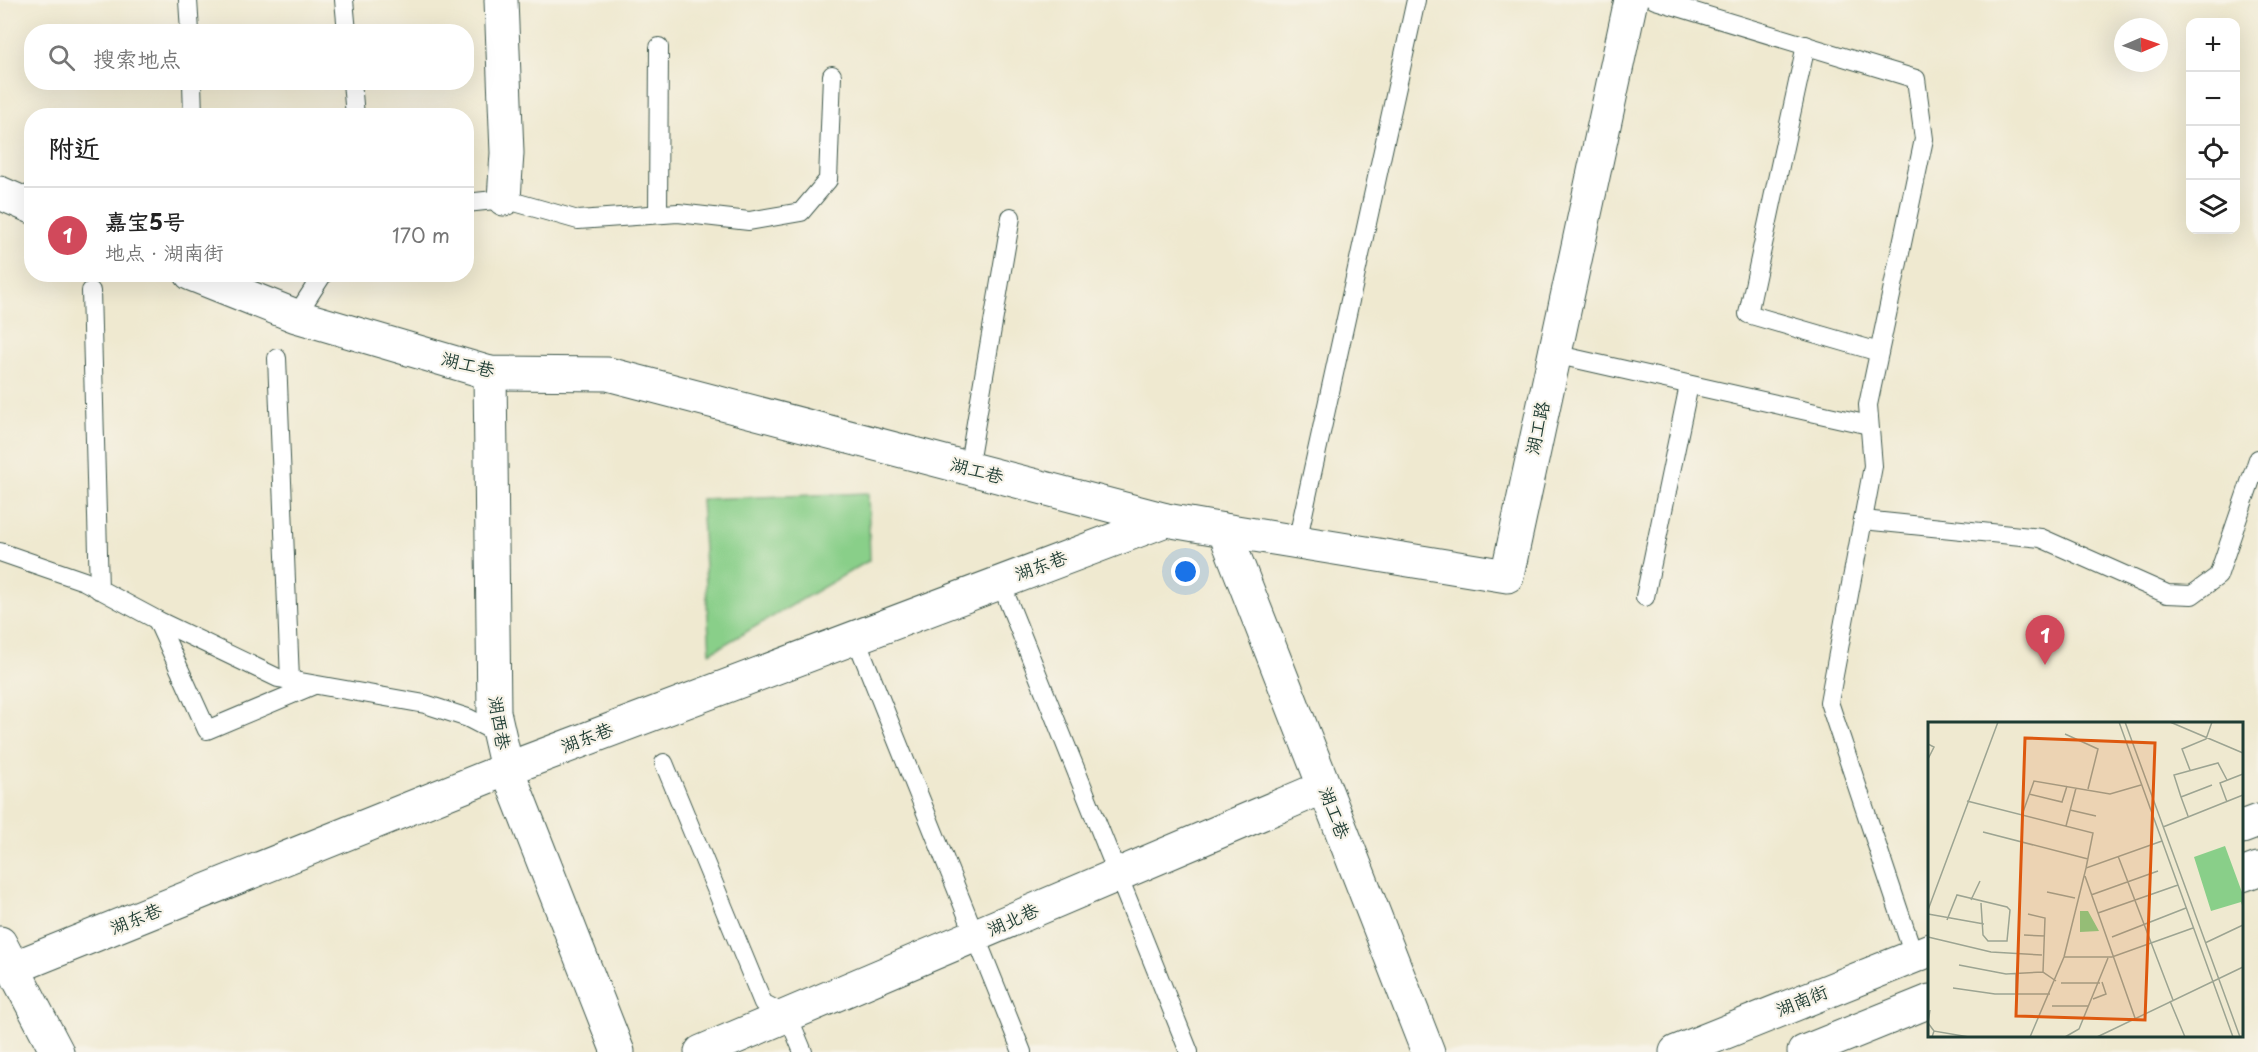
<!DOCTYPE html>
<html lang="zh">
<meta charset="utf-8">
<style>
:root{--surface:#fff;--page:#f6f6f6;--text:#222;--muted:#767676;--line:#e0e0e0;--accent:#d1495b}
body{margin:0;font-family:"Playpen Sans","LXGW WenKai TC",sans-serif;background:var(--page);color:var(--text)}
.controls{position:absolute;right:18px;top:18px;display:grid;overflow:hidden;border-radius:12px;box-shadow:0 6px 24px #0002}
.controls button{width:54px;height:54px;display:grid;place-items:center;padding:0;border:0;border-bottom:2px solid var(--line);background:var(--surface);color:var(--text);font:30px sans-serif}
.compass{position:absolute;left:2114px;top:18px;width:54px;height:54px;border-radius:50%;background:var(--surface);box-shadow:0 6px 24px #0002;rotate:88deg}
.you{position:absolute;left:1186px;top:572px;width:21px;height:21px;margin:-15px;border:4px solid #fff;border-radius:50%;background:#1a73e8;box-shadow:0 0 0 9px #1a73e833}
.badge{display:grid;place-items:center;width:39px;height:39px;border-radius:50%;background:var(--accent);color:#fff;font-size:20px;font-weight:700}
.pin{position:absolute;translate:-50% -50px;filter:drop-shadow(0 2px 3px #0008)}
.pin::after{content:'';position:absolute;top:32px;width:21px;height:18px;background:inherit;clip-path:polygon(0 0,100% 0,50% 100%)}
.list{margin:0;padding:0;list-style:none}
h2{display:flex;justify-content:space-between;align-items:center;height:78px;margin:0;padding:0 24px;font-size:26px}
h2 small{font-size:20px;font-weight:400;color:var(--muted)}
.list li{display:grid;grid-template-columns:39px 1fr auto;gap:18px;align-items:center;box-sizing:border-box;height:96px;padding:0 24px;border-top:2px solid var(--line)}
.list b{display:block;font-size:22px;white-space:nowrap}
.list p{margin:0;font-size:20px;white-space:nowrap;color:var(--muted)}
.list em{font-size:20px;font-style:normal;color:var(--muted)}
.icon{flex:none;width:33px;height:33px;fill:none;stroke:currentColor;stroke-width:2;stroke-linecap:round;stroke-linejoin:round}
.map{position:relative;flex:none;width:2258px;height:1052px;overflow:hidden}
.search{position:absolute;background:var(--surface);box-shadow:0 6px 24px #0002;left:24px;top:24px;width:450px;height:66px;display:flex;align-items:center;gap:15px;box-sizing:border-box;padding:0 21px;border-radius:24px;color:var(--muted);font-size:22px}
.panel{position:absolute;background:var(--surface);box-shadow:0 6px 24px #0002;left:24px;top:108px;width:450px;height:174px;border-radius:24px}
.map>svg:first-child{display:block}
.green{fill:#89cf89;stroke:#54865e;stroke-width:1.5}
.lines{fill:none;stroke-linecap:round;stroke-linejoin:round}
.service-casing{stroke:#3e574b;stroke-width:20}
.minor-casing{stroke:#3e574b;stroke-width:35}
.secondary-casing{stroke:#3e574b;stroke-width:35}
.service{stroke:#fff;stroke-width:18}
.minor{stroke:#fff;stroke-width:33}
.secondary{stroke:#fff;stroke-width:33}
.labels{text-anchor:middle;stroke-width:4.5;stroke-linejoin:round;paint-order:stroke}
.street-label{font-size:18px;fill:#1f3d34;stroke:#f7f3e8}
.inset-road{fill:none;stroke:#9ca492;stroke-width:1.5}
.view{fill:#de580e;fill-opacity:0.15;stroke:#de580e;stroke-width:3}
.inset-edge{fill:none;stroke:#1f3d34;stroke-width:3}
</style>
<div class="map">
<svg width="2258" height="1052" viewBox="0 0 2258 1052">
<rect width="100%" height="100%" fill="#f7f3e8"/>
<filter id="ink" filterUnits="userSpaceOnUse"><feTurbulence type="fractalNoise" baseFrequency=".0167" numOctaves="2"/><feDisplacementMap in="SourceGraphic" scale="12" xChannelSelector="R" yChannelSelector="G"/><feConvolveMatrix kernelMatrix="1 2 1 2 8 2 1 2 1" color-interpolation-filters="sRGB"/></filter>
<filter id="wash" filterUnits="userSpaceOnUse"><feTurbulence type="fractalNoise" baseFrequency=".008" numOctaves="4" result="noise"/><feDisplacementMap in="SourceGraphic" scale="24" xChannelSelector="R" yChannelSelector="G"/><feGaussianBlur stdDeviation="1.35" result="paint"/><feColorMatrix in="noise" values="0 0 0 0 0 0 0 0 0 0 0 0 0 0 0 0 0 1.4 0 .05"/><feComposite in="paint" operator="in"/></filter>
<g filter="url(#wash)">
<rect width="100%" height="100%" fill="#efe9d0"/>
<!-- green -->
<path class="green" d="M868,493L870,560L710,653L701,499Z"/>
</g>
<g filter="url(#ink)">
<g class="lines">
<!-- service casing -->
<g class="service-casing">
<g id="service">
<path d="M188,0L190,32"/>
<path d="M344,0L347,32"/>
<path d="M1655,0L1916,79L1924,139L1868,405L1873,466L1829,702L1914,956"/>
<path d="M1806,45L1748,314L1879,352"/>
<path d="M192,82L193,116"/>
<path d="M352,82L355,116"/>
<path d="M466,203L504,199L578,220L678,213L749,221L801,212L828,180L832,75"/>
<path d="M658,214L659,47"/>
<path d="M91,291L99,590"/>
<path d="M296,316L323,274"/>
<path d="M1554,354L1869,425"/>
<path d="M277,358L290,680"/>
<path d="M971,452L1011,217"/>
<path d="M1863,520L2041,538L2167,594L2192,595L2218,576L2258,459"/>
<path d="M1297,542L1416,0"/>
<path d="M0,552L84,581L157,620L278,678L425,704L468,718L499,734"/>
<path d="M1000,581L1189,1052"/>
<path d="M1645,597L1689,385"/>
<path d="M157,620L207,730L314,685"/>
<path d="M855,636L1022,1052"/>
<path d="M664,763L763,1003L788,1016L803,1052"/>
</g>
</g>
<!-- minor casing -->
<g class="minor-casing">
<g id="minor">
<path d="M501,0L507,153L504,199"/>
<path d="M0,193L32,207"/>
<path d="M191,274L296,316L490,373L608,374L1166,520L1224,530L1428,1052"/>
<path d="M490,373L494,712L507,769L618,1052"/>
<path d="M1224,530L1507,576L1631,0"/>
<path d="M0,943L57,1052"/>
<path d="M13,968L507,769L1166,520"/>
<path d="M701,1052C909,965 1116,875 1324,787"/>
</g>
</g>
<!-- secondary casing -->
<g class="secondary-casing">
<g id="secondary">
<path d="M2242,827L2258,821"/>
<path d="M2242,875L2258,869"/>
<path d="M1676,1052L1930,950"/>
<path d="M1804,1052L1930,1001"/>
</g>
</g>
<!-- service -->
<use href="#service" class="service"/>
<!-- minor -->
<use href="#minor" class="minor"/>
<!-- secondary -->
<use href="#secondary" class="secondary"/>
</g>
</g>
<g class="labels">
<!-- street labels -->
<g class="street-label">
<text transform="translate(468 365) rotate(14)" y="6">湖工巷</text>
<text transform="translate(1538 428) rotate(-78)" y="6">湖工路</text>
<text transform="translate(977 471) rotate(15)" y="6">湖工巷</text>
<text transform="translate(1041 566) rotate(-20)" y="6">湖东巷</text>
<text transform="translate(499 723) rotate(81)" y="6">湖西巷</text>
<text transform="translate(587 738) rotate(-21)" y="6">湖东巷</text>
<text transform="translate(1334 813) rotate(69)" y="6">湖工巷</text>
<text transform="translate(136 919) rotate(-22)" y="6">湖东巷</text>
<text transform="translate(1013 920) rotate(-24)" y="6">湖北巷</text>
<text transform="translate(1802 1001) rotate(-22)" y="6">湖南街</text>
</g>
</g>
<!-- overview -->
<g transform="translate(1928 722)">
<rect width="315" height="315" fill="#efe9d0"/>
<path d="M297,124L315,173V186L313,180L283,189L266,135ZM152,189H160L171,209L152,210Z" fill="#89cf89"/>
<path class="inset-road" d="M191,0L305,315M197,0L312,315M242,0L315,31M137,12L170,27L160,67M0,22L6,25L0,37M262,48L254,27L278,17L284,0M101,72L134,80L139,64M253,75L246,53L290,41L299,58M39,79L165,111L158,146M299,80L292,61L315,52M142,88L168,94M94,93L106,59L182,72L213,63M260,94L253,75L284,63M138,104L148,66M235,105L315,73M55,110L160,137M190,134L245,278M157,154L207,296M119,170L147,176M163,173L230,149M43,178L52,159M0,188L70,0M170,191L250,163M0,192L56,202M100,192L117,196L115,250L128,259M19,198L29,173L79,185L82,188L79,219H60L55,213L53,181M96,213L117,214M0,215L63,230L114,233M184,215L258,186M277,221L315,203M136,235H184L265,206M31,243L78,252L115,250M133,261H172M25,266L67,272H122M88,271V252M165,277L178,272L174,260M242,279L257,315M124,284H161M2,288L0,301L6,309M4,315L6,309L41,315M102,315L136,235L158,146L234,119M137,315L151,307L180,236M169,315L315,245"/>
<path class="view" d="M97,16L227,21L217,298L88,294Z"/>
<rect width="315" height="315" class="inset-edge"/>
</g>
</svg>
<div class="controls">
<button>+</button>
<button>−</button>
<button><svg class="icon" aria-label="locate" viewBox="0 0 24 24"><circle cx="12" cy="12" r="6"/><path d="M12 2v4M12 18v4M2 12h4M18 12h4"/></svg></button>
<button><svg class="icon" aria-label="layers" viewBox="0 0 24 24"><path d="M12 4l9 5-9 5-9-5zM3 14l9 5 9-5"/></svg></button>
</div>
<svg class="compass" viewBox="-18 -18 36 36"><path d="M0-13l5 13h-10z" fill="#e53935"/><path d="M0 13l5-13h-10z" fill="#767676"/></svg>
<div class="you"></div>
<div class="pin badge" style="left:2045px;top:665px">1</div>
<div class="search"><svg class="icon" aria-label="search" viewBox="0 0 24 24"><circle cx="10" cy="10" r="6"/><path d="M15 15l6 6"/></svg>搜索地点</div>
<section class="panel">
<h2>附近<small></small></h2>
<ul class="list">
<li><span class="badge">1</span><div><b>嘉宝5号</b><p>地点 · 湖南街</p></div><em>170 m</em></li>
</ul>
</section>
</div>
